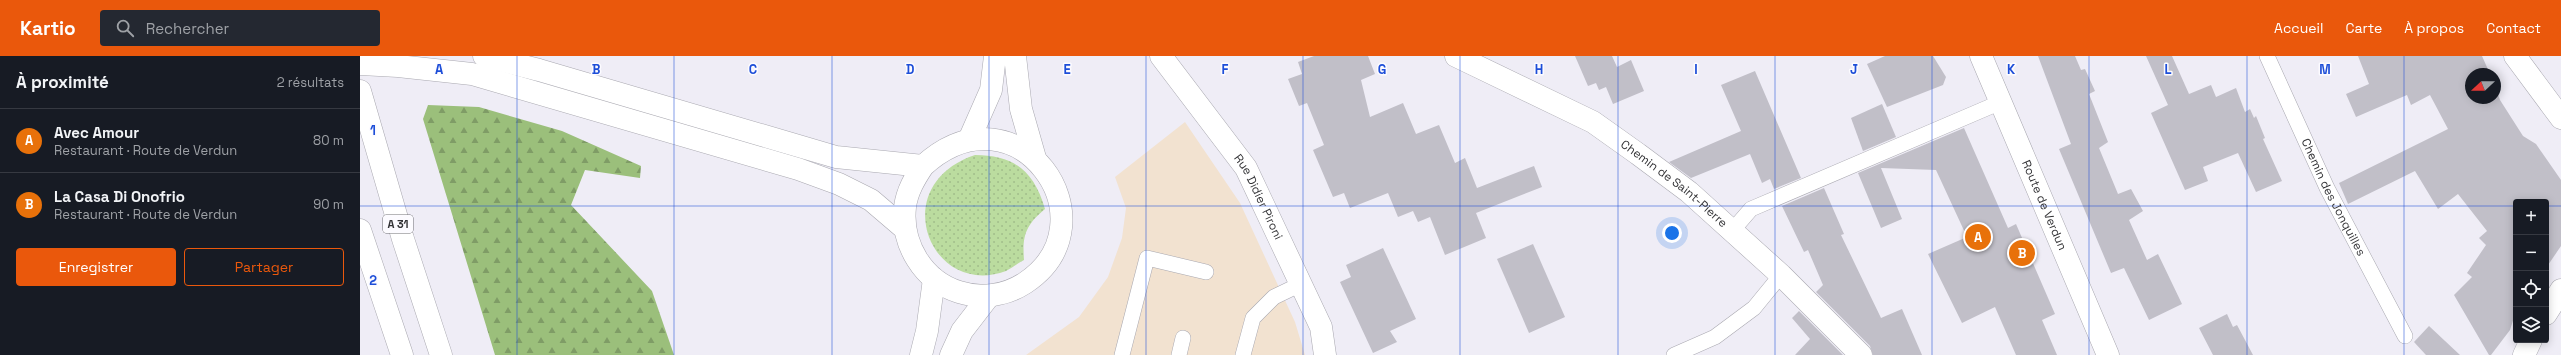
<!DOCTYPE html>
<html lang="fr">
<meta charset="utf-8">
<style>
:root{--surface:#171b24;--page:#242831;--text:#f1f3f6;--muted:#9ea1a6;--line:#363941;--accent:#ea580c}
body{margin:0;font-family:"Space Grotesk",sans-serif;background:var(--page);color:var(--text)}
.controls{position:absolute;right:12px;bottom:12px;display:grid;overflow:hidden;border-radius:4px;box-shadow:0 2px 10px #0003}
.controls button{width:36px;height:36px;display:grid;place-items:center;padding:0;border:0;border-bottom:1px solid var(--line);background:var(--surface);color:var(--text);font:20px sans-serif}
.compass{position:absolute;left:2105px;top:12px;width:36px;height:36px;border-radius:50%;background:var(--surface);box-shadow:0 2px 10px #0003;rotate:248deg}
.you{position:absolute;left:1312px;top:177px;width:14px;height:14px;margin:-10px;border:3px solid #fff;border-radius:50%;background:#1a73e8;box-shadow:0 0 0 6px #1a73e833}
.badge{display:grid;place-items:center;width:26px;height:26px;border-radius:50%;background:var(--accent);color:#fff;font-size:13px;font-weight:700}
.pin{position:absolute;translate:-50% -50%;border:2px solid #fff;box-shadow:0 1px 4px #0006}
.list{margin:0;padding:0;list-style:none}
h2{display:flex;justify-content:space-between;align-items:center;height:52px;margin:0;padding:0 16px;font-size:17px}
h2 small{font-size:13px;font-weight:400;color:var(--muted)}
.list li{display:grid;grid-template-columns:26px 1fr auto;gap:12px;align-items:center;box-sizing:border-box;height:64px;padding:0 16px;border-top:1px solid var(--line)}
.list b{display:block;font-size:15px;white-space:nowrap}
.list p{margin:0;font-size:13px;white-space:nowrap;color:var(--muted)}
.list em{font-size:13px;font-style:normal;color:var(--muted)}
.actions{display:flex;gap:8px;padding:12px 16px}
.actions a{flex:1;padding:9px 0;border:1px solid var(--accent);border-radius:4px;text-align:center;font-size:14px;color:var(--accent)}
.actions .main{background:var(--accent);color:#fff}
.icon{flex:none;width:22px;height:22px;fill:none;stroke:currentColor;stroke-width:2;stroke-linecap:round;stroke-linejoin:round}
.map{position:relative;flex:none;width:2201px;height:299px;overflow:hidden}
header{display:flex;align-items:center;gap:24px;box-sizing:border-box;height:56px;padding:0 20px;background:var(--accent);color:#fff}
header strong{font-size:19px}
nav{display:flex;gap:22px;margin-inline-start:auto;font-size:14px}
.search{width:280px;height:36px;background:var(--page);display:flex;align-items:center;gap:10px;box-sizing:border-box;padding:0 14px;border-radius:4px;color:var(--muted);font-size:15px}
main{display:flex}
aside{flex:1;background:var(--surface)}
.map>svg:first-child{display:block}
.commercial{fill:#f2e2d0}
.grass{fill:url(#grass-dots)}
.forest{fill:url(#forest-firs)}
.building{fill:#c1bfc8}
.lines{fill:none;stroke-linecap:round;stroke-linejoin:round}
.lane-casing{stroke:#a9a8b0;stroke-width:16}
.street-casing{stroke:#a9a8b0;stroke-width:23}
.secondary-casing{stroke:#a9a8b0;stroke-width:23}
.primary-casing{stroke:#a9a8b0;stroke-width:23}
.highway-casing{stroke:#a9a8b0;stroke-width:23}
.lane{stroke:#fff;stroke-width:15}
.street{stroke:#fff;stroke-width:22}
.secondary{stroke:#fff;stroke-width:22}
.primary{stroke:#fff;stroke-width:22}
.highway{stroke:#fff;stroke-width:22}
.grid{fill:none;stroke:#1d4ed8;stroke-width:1;stroke-opacity:0.55}
.labels{text-anchor:middle;stroke-width:3;stroke-linejoin:round;paint-order:stroke}
.shield{fill:#fcfbff;stroke:#6f6e72;stroke-width:1}
.shield-label{font-size:11px;font-weight:bold;fill:#323235}
.street-label{font-size:12px;fill:#323235;stroke:#fcfbff}
.grid-label{font-size:13px;text-anchor:middle;font-weight:bold;fill:#1d4ed8;stroke:#fcfbff;stroke-width:3;stroke-linejoin:round;paint-order:stroke}
</style>
<header>
<strong>Kartio</strong>
<div class="search"><svg class="icon" aria-label="search" viewBox="0 0 24 24"><circle cx="10" cy="10" r="6"/><path d="M15 15l6 6"/></svg>Rechercher</div>
<nav><a>Accueil</a><a>Carte</a><a>À propos</a><a>Contact</a></nav>
</header>
<main>
<aside>
<h2>À proximité<small>2 résultats</small></h2>
<ul class="list">
<li><span class="badge" style="background:#e8710a">A</span><div><b>Avec Amour</b><p>Restaurant · Route de Verdun</p></div><em>80 m</em></li>
<li><span class="badge" style="background:#e8710a">B</span><div><b>La Casa Di Onofrio</b><p>Restaurant · Route de Verdun</p></div><em>90 m</em></li>
</ul>
<div class="actions"><a class="main">Enregistrer</a><a>Partager</a></div>
</aside>
<div class="map">
<svg width="2201" height="299" viewBox="0 0 2201 299">
<defs>
<pattern id="grass-dots" width="8" height="8" patternUnits="userSpaceOnUse"><rect width="8" height="8" fill="#bbdc9f"/><path d="M2 2h.1M6 6h.1" fill="none" stroke="#a1bd8a" stroke-width="1.8" stroke-linecap="round"/></pattern>
<pattern id="forest-firs" width="22" height="20" patternUnits="userSpaceOnUse"><rect width="22" height="20" fill="#9bbf7b"/><path d="M5 1l3.5 6h-7zM16 11l3.5 6h-7z" fill="#7f9c66"/></pattern>
</defs>
<rect width="100%" height="100%" fill="#efedf6"/>
<!-- commercial -->
<path class="commercial" d="M825,66L880,147L935,266L945,299H666L719,261L748,221L762,182L766,152L755,121Z"/>
<!-- grass -->
<path class="grass" d="M615,99C654,99 674,115 685,153C666,169 662,179 664,204C658,207 652,212 646,215C570,243 525,129 615,99Z"/>
<!-- forest -->
<path class="forest" d="M68,49L119,51L202,75L281,110L280,122L225,114L211,149L292,235L314,299H135L63,63Z"/>
<!-- building -->
<g class="building">
<path d="M954,0H1008L1015,18L1001,24L1010,61L1043,47L1056,78L1079,69L1095,107L1105,102L1117,132L1174,110L1182,131L1116,157L1126,182L1085,199L1070,161L1058,166L1053,155L1038,161L1028,137L990,152L984,137L973,141L953,94L964,89L947,47L939,50L928,23L942,18L938,6Z"/>
<path d="M1215,0H1252L1257,11L1271,4L1284,35L1253,48L1246,31L1239,34L1236,27L1228,30Z"/>
<path d="M1525,0H1573L1586,21L1583,29L1527,51L1507,8Z"/>
<path d="M1678,0H1715L1721,14L1725,13L1735,35L1729,38L1748,86L1739,92L1758,138L1771,133L1783,155L1769,164L1787,204L1798,198L1822,248L1789,264L1764,212L1751,217L1699,93L1711,88Z"/>
<path d="M1786,0H1812L1829,38L1851,29L1856,41L1876,32L1885,56L1890,53L1894,62L1896,60L1905,82L1903,83L1922,125L1896,136L1878,97L1843,111L1848,125L1825,134L1791,57L1808,49Z"/>
<path d="M1998,0H2122L2130,18H2111V42H2135V30L2140,44L2163,80L2176,88L2201,124V190L2186,212V146H2156V255L2150,274L2131,299H2129L2094,239L2112,221L2107,217L2126,189L2119,182L2127,175L2098,138L2078,153L2055,115L1988,148L1979,127L2088,73L2070,39L2051,49L2047,39L1996,61L1986,38L2009,28Z"/>
<path d="M1395,15L1441,122L1414,133L1410,123L1402,127L1390,98L1331,122L1309,106L1381,75L1361,29Z"/>
<path d="M1522,48L1536,81L1503,95L1491,62Z"/>
<path d="M1604,72L1648,172L1656,168L1695,258L1682,264L1697,299H1656L1635,251L1602,267L1568,198L1607,181L1576,114L1521,112L1542,163L1521,172L1498,117Z"/>
<path d="M1464,132L1484,178L1481,179L1521,262L1542,253L1562,299H1513L1510,290L1456,236L1463,229L1448,194L1444,196L1422,150Z"/>
<path d="M1173,188L1205,261L1169,277L1137,203Z"/>
<path d="M1023,192L1056,263L1030,275L1037,286L1013,297L980,226L991,221L986,209Z"/>
<path d="M1439,255L1483,299H1435L1450,283L1432,262Z"/>
<path d="M1867,258L1873,271L1877,269L1893,299H1853L1839,272Z"/>
<path d="M2069,270L2100,299H2066L2054,286Z"/>
</g>
<g class="lines">
<!-- lane casing -->
<g class="lane-casing">
<g id="lane">
<path id="s1" d="M1907,0L1967,132L2045,280"/>
<path d="M1372,175L1391,153L1641,46"/>
<path d="M762,299L787,202L846,216"/>
<path d="M819,299L823,282"/>
<path d="M883,299L893,262L914,241L941,228"/>
<path d="M1314,299L1355,281L1394,252L1421,219"/>
</g>
</g>
<!-- street casing -->
<g class="street-casing">
<g id="street">
<path d="M655,0L661,53L675,102"/>
<path id="s2" d="M801,0L886,112L961,271L965,299"/>
<path id="s3" d="M1096,0L1233,66L1278,98L1329,136L1421,219L1501,299"/>
<path d="M2155,0L2201,62"/>
<path d="M609,84L631,34L635,0"/>
<path d="M2186,258L2201,234"/>
<path d="M2164,299L2171,284"/>
</g>
</g>
<!-- secondary casing -->
<g class="secondary-casing">
<g id="secondary">
<path id="s4" d="M1621,0L1748,299"/>
</g>
</g>
<!-- primary casing -->
<g class="primary-casing">
<g id="primary">
<path d="M124,0L179,14L476,101L563,110C657,24 757,166 665,227C645,240 621,243 599,236C563,225 541,188 545,151C547,135 555,122 563,110"/>
<path d="M0,8L38,10L112,18L438,113L479,128L511,144L545,173"/>
</g>
</g>
<!-- highway casing -->
<g class="highway-casing">
<g id="highway">
<path d="M0,35L43,183L81,299"/>
<path d="M0,174L42,299"/>
<path d="M561,299L567,275L574,223"/>
<path d="M591,299L602,275L629,240"/>
</g>
</g>
<!-- lane -->
<use href="#lane" class="lane"/>
<!-- street -->
<use href="#street" class="street"/>
<!-- secondary -->
<use href="#secondary" class="secondary"/>
<!-- primary -->
<use href="#primary" class="primary"/>
<!-- highway -->
<use href="#highway" class="highway"/>
</g>
<!-- grid -->
<path class="grid" d="M157,0V299M314,0V299M472,0V299M629,0V299M786,0V299M943,0V299M1100,0V299M1258,0V299M1415,0V299M1572,0V299M1729,0V299M1887,0V299M2044,0V299M0,150H2156M2186,150H2201"/>
<g class="labels">
<!-- shield labels -->
<rect class="shield" x="23" y="159" width="30" height="18" rx="3"/>
<g class="shield-label">
<text x="38" y="172">A 31</text>
</g>
<!-- street labels -->
<g class="street-label">
<text dy="4" stroke="none"><textPath href="#s3" startOffset="254">Chemin de Saint-Pierre</textPath></text>
<text dy="4" stroke="none"><textPath href="#s1" startOffset="156">Chemin des Jonquilles</textPath></text>
<text dy="4" stroke="none"><textPath href="#s2" startOffset="172">Rue Didier Pironi</textPath></text>
<text dy="4" stroke="none"><textPath href="#s4" startOffset="162">Route de Verdun</textPath></text>
</g>
</g>
<g class="grid-label">
<text x="79" y="18">A</text>
<text x="236" y="18">B</text>
<text x="393" y="18">C</text>
<text x="550" y="18">D</text>
<text x="707" y="18">E</text>
<text x="865" y="18">F</text>
<text x="1022" y="18">G</text>
<text x="1179" y="18">H</text>
<text x="1336" y="18">I</text>
<text x="1494" y="18">J</text>
<text x="1651" y="18">K</text>
<text x="1808" y="18">L</text>
<text x="1965" y="18">M</text>
<text x="13" y="79">1</text>
<text x="13" y="229">2</text>
</g>
</svg>
<div class="controls">
<button>+</button>
<button>−</button>
<button><svg class="icon" aria-label="locate" viewBox="0 0 24 24"><circle cx="12" cy="12" r="6"/><path d="M12 2v4M12 18v4M2 12h4M18 12h4"/></svg></button>
<button><svg class="icon" aria-label="layers" viewBox="0 0 24 24"><path d="M12 4l9 5-9 5-9-5zM3 14l9 5 9-5"/></svg></button>
</div>
<svg class="compass" viewBox="-18 -18 36 36"><path d="M0-13l5 13h-10z" fill="#e53935"/><path d="M0 13l5-13h-10z" fill="#9ea1a6"/></svg>
<div class="you"></div>
<div class="pin badge" style="left:1618px;top:181px;background:#e8710a">A</div>
<div class="pin badge" style="left:1662px;top:197px;background:#e8710a">B</div>
</div>
</main>
